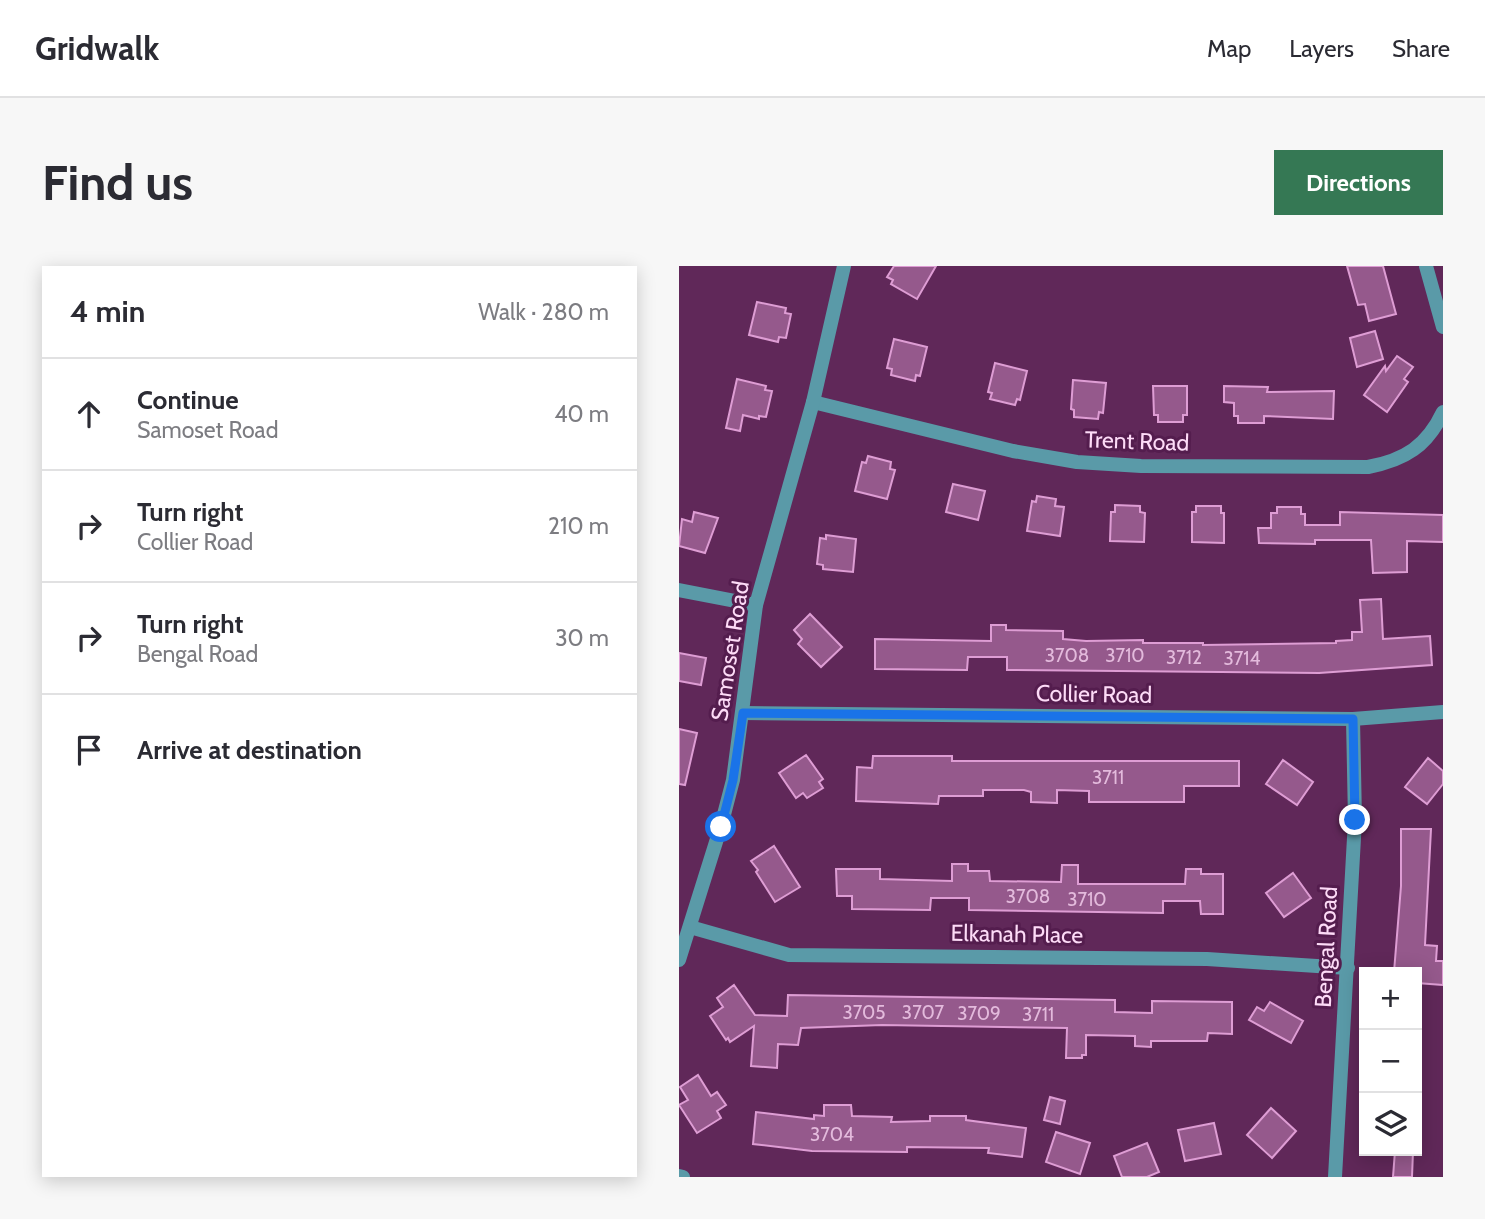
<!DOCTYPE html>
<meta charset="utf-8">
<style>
:root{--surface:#fff;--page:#f7f7f7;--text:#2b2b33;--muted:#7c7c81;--line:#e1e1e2;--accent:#357854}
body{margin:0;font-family:Cabin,sans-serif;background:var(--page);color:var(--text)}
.controls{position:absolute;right:21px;bottom:21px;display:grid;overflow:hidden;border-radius:0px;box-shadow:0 4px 18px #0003}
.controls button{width:63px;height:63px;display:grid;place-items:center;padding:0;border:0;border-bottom:2px solid var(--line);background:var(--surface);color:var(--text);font:35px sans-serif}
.stop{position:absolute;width:21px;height:21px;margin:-16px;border:5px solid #1a73e8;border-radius:50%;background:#fff}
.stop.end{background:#1a73e8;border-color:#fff;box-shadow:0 2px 7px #0008}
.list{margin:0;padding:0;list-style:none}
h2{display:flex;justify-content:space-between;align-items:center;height:91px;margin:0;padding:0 28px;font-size:30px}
h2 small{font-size:23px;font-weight:400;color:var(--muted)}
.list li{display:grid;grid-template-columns:46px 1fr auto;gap:21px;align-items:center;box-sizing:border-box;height:112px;padding:0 28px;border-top:2px solid var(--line)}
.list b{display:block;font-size:26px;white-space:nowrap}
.list p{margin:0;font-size:23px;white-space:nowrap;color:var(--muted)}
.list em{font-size:23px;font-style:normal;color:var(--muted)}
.icon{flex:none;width:38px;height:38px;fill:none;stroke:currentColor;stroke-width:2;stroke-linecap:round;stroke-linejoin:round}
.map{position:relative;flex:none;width:764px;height:911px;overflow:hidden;border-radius:0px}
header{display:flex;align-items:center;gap:42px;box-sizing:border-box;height:98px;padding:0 35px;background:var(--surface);border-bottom:2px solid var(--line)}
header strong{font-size:33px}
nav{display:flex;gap:38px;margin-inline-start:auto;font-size:24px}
.intro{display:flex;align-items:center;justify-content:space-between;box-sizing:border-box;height:168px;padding:0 42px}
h1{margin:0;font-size:49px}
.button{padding:18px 32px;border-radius:0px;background:var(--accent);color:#fff;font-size:24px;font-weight:700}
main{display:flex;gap:42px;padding:0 42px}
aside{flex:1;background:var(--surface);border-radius:0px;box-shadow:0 4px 18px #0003}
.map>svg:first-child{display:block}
.building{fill:#95598c;stroke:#de9dd4;stroke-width:2}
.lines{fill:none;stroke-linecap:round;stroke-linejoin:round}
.street{stroke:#5a9aa8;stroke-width:14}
.route{stroke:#1a73e8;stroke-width:9}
.labels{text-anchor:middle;stroke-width:6;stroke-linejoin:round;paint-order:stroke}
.number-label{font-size:19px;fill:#e3badc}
.street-label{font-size:23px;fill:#fddbf7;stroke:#541d4e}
</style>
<header>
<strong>Gridwalk</strong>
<nav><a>Map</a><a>Layers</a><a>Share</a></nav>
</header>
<div class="intro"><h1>Find us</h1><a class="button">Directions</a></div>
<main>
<aside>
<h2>4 min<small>Walk · 280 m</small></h2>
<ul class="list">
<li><svg class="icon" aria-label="ahead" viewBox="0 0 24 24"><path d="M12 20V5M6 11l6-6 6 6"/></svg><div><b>Continue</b><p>Samoset Road</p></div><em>40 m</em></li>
<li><svg class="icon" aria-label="right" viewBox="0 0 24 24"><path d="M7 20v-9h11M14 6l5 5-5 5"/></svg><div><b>Turn right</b><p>Collier Road</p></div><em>210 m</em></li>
<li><svg class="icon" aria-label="right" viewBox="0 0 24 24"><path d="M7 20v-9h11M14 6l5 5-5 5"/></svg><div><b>Turn right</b><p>Bengal Road</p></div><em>30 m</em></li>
<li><svg class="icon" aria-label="arrive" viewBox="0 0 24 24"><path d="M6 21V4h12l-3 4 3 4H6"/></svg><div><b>Arrive at destination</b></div></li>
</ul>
</aside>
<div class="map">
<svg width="764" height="911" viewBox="0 0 764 911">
<rect width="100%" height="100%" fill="#602859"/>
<!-- building -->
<g class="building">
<path d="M215,0H257L238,33L212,18L214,14L208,11Z"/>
<path d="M668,0H704L717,48L690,55L686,38L679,39Z"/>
<path d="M78,36L107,42L106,47L112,48L107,72L100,71L99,76L70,69Z"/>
<path d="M696,65L704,93L678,101L671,72Z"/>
<path d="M215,73L248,81L241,110L237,109L236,115L212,109L213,103L208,102Z"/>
<path d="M718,90L734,101L725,113L729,116L708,146L685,129L706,100L707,105Z"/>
<path d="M316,97L348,105L341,134L338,133L336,139L311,133L313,127L309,126Z"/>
<path d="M58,113L87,120L86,124L93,125L87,151L80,150V153L64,149L61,165L47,162Z"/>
<path d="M394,114L427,117L424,147L420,146L419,153L395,151V144L392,143Z"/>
<path d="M474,120H508V149H504V156H479V149H475Z"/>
<path d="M545,120L589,121L588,126L655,125L654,153L585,150V157H559V150H555V137L545,136Z"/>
<path d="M189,190L212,196L211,203L216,204L208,233L176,225L183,196L187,197Z"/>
<path d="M274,218L306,225L299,254L267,246Z"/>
<path d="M358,230L377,233L376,240L385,241L381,270L348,265L353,235L357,236Z"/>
<path d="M436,239L461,240V246L466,247L465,276L431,275L432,246H436Z"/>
<path d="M517,240H542V247H545V277L513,276V246H517Z"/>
<path d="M598,241H622V248H626V259H661V246L764,249V276L728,275V306L694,307L692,274H636V278L580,277L579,262H592V247H598Z"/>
<path d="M15,246L39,252L26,287L0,280L3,253L13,256Z"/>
<path d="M147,269L177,273L174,306L144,303V299L138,298L141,272L147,273Z"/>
<path d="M702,333L704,373L751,370L753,399L640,407L328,404V391H289L288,404L196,403V373L312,375V359H327V364L384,365V373L407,375L464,374V377H524V379L657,377V375L673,374V366H683L681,334Z"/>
<path d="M131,348L163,381L142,401L119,378L123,373L115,364Z"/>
<path d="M0,387L27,392L22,419L0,415Z"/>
<path d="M0,463L18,467L6,519L0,518Z"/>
<path d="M127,489L144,513L140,516L144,522L128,532L124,527L117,532L100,507Z"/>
<path d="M194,490H273V495H560V520H505V536H410V525L378,524V537L352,536V526L345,524H304V530H260L259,538L177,535L178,501L193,502Z"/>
<path d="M749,492L764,505V518L748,538L726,521Z"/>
<path d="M604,494L634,516L618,539L587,518Z"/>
<path d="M722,563H752L746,679L758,680L757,695H764V719L738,717V706H715L722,620Z"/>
<path d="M95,580L121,621L96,636L77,606L79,604L72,595Z"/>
<path d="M273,598H289V605H310L311,615L382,616L383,599H399V618H506L507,603H522V608H544V648H522L521,635H484V647L290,644V632H252L251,644L173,643V630H158L157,603H201V613L273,615Z"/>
<path d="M614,607L632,632L605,651L587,627Z"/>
<path d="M55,719L76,749L108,750L109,729L436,734V746L473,747V735L553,736V768L529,767L528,775H472V781L456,780V770L407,769V789H403V792H387L388,762L203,759L122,762L119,779L99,778L98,802L72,800L75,760L51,776L49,772L47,774L31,750L44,741L38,732Z"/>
<path d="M591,736L624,755L612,777L570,754L578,741L585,745Z"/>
<path d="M19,809L32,830L38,826L47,839L38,845L42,852L18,867L0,839L9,834L1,821Z"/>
<path d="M371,831L386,835L381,858L365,854Z"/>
<path d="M145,839H172L173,850L213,851L212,856L251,855V850H287V854L347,862L343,891L309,887L310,882L228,881V886L133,885L74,878L77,846L135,853V849L145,850Z"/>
<path d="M592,842L617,865L593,892L568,869Z"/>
<path d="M535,857L542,888L506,895L499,864Z"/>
<path d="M377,866L411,877L401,908L367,896Z"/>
<path d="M468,877L480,906L468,911H443L435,890Z"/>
<path d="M716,885H734L733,911H714Z"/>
</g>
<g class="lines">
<!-- street -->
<g class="street">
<path d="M747,0L764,61"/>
<path d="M134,136L334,185L398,196L462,200L689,201C726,194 748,180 764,146"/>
<path d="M0,324L77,339"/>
<path d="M64,447L674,453L764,446"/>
<path d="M11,661L110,689L528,693L669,702"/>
<path d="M0,694L42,560L54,514L77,339L134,136L165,0"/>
<path d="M0,910L4,911"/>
<path d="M656,911L676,554L674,453"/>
</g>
</g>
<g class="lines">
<!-- route -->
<path class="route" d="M42,561L54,514L64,447L674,453L676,554"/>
</g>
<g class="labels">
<!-- number labels -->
<g class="number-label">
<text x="388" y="396">3708</text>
<text x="446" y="396">3710</text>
<text x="505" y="398">3712</text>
<text x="563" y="399">3714</text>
<text x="429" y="518">3711</text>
<text x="349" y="637">3708</text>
<text x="408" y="640">3710</text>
<text x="185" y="753">3705</text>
<text x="244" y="753">3707</text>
<text x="300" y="754">3709</text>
<text x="359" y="755">3711</text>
<text x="153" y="875">3704</text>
</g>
<!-- street labels -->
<g class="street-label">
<text transform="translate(458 175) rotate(2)" y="8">Trent Road</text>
<text transform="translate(51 385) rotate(-81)" y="8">Samoset Road</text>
<text transform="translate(415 428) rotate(1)" y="8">Collier Road</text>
<text transform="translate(338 668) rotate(1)" y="8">Elkanah Place</text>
<text transform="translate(647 681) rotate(-87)" y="8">Bengal Road</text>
</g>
</g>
</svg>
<div class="controls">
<button>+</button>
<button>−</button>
<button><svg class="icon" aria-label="layers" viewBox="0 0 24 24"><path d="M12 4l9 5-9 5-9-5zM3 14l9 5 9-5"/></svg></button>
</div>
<div class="stop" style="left:42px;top:561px"></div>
<div class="stop end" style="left:676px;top:554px"></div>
</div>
</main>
